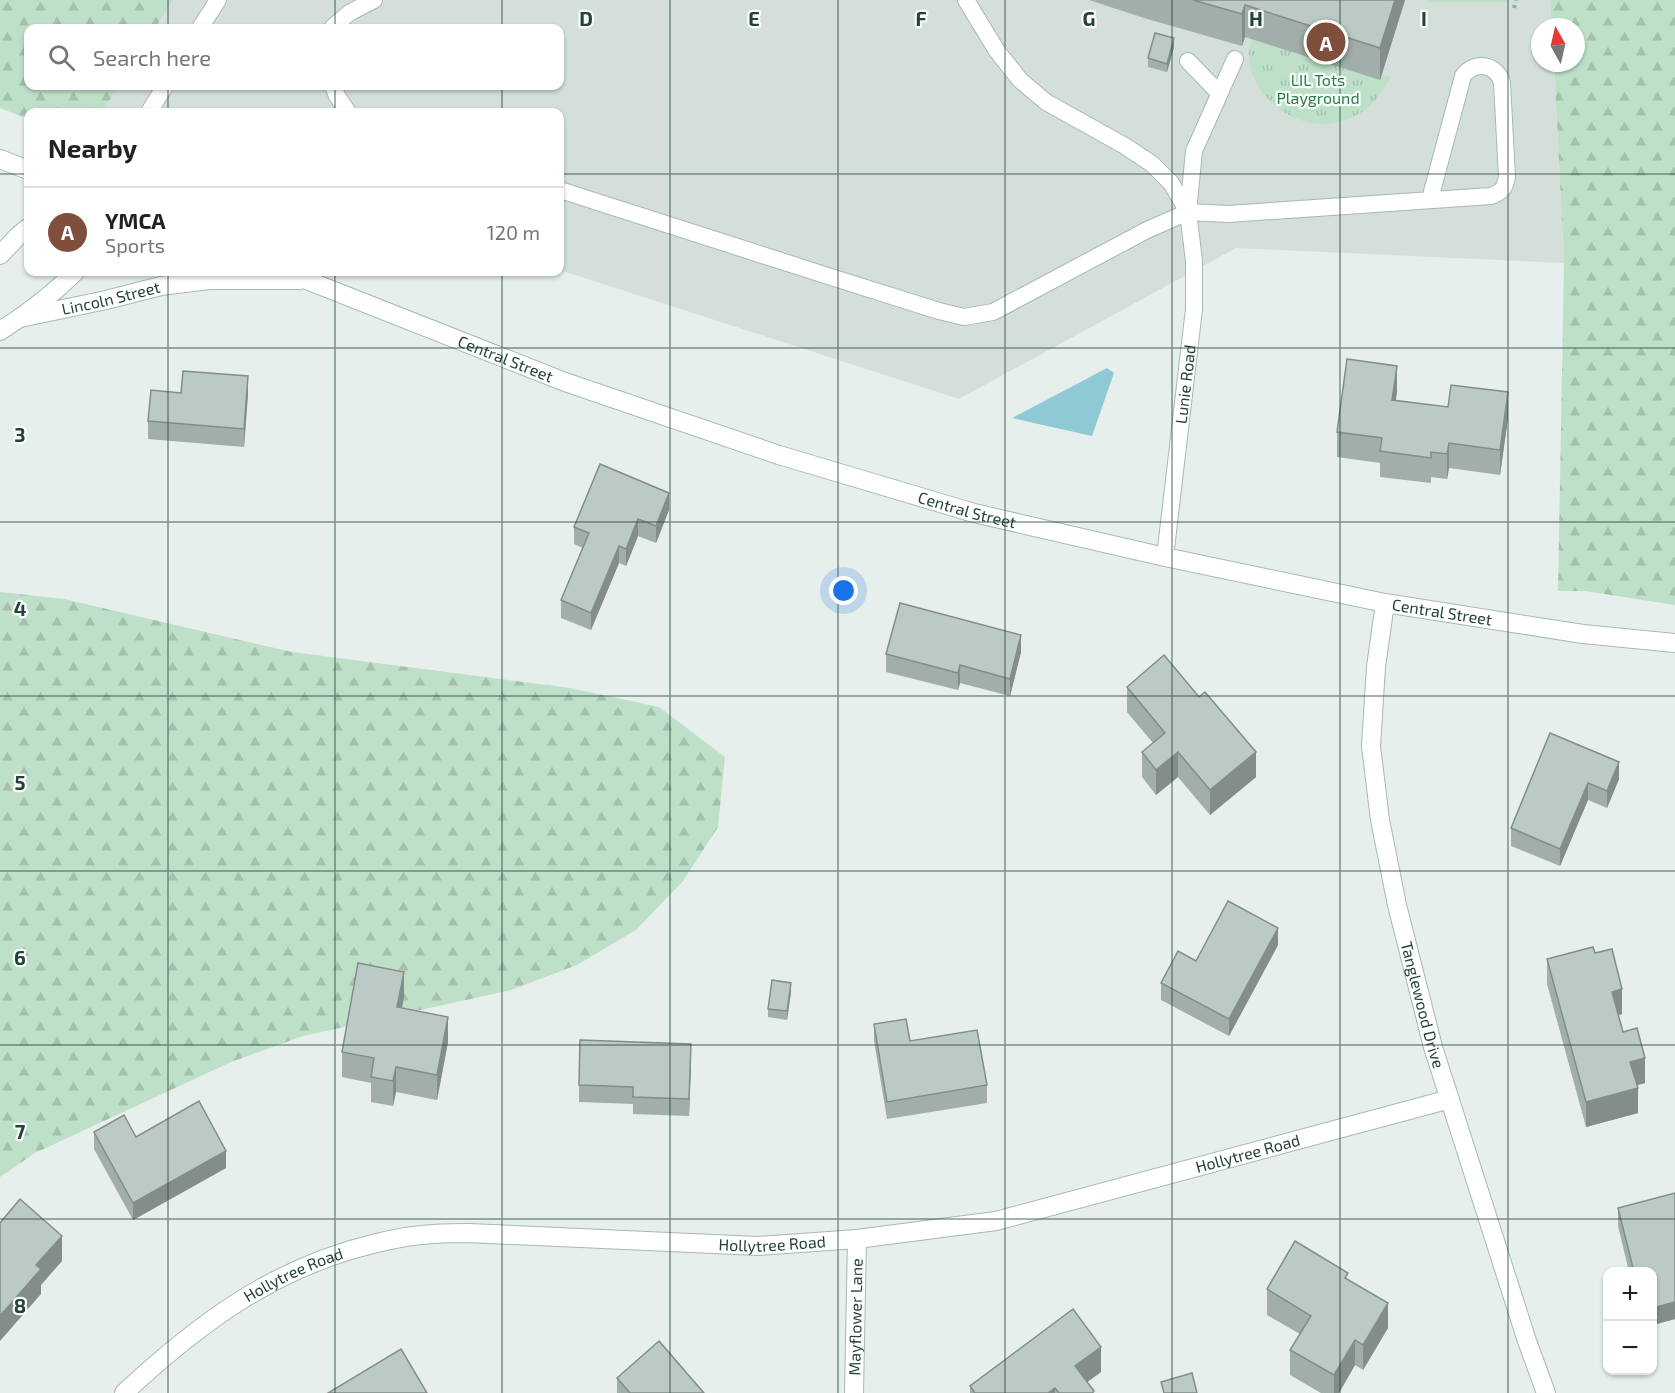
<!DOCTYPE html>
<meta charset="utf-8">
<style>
:root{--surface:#fff;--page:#f2f2f2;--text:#222;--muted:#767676;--line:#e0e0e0;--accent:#804e3d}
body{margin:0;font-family:"Exo 2",sans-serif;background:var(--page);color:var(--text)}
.controls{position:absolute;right:18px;bottom:18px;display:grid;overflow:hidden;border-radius:12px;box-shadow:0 2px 4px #0004}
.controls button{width:54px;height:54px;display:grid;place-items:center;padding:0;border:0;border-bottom:2px solid var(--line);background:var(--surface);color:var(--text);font:30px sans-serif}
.compass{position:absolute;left:1531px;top:18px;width:54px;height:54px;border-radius:50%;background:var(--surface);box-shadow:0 2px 4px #0004;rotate:352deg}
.you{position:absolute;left:844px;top:591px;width:21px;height:21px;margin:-15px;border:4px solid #fff;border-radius:50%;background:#1a73e8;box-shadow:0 0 0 9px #1a73e833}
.badge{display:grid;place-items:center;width:39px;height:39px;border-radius:50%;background:var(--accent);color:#fff;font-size:20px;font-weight:700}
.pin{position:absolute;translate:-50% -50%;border:3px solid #fff;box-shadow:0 2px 6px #0006}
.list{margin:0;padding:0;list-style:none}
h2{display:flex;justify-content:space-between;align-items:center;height:78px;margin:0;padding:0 24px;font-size:26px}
h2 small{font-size:20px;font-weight:400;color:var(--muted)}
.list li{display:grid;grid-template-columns:39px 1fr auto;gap:18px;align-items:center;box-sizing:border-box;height:90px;padding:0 24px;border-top:2px solid var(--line)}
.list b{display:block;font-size:22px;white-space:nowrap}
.list p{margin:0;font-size:20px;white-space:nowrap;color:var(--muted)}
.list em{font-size:20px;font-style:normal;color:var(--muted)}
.icon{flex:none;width:33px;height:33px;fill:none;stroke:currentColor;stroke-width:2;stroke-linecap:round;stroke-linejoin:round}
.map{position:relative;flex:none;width:1675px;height:1393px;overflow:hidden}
.search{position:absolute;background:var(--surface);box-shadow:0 2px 4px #0004;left:24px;top:24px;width:540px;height:66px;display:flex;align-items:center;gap:15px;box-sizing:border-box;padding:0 21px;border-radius:12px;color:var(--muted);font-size:22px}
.panel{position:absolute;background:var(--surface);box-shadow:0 2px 4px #0004;left:24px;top:108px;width:540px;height:168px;border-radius:12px}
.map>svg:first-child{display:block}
.built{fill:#d4dfda}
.forest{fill:url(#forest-firs)}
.park{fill:url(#park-tufts)}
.water{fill:#8ec9d4}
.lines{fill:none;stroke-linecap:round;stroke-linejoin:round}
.lane-casing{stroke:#a8b8b2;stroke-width:18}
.street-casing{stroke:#a8b8b2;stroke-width:20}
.secondary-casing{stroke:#a4bbb3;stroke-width:20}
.path{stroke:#86b3a5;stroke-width:4;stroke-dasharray:3 4.5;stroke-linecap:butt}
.lane{stroke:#fff;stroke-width:16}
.street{stroke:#fff;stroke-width:18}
.secondary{stroke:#fff;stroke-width:18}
.wall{fill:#a1aea9}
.shaded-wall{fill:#838d89}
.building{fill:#bbcac4;stroke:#838d89;stroke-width:1.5}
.grid{fill:none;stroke:#24423a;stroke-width:1.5;stroke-opacity:0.55}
.labels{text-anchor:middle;stroke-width:4.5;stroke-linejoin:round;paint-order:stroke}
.park-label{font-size:16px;fill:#2d7a4b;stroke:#f7fbf9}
.street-label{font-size:16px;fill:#24423a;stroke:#f7fbf9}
.grid-label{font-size:20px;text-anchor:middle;font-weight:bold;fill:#24423a;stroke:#f7fbf9;stroke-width:4.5;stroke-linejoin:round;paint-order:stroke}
</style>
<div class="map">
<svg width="1675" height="1393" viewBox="0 0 1675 1393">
<defs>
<pattern id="forest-firs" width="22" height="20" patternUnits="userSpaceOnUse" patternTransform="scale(1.5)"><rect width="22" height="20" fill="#bfe0c8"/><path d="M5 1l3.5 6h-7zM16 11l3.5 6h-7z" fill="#a4c1ad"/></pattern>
<pattern id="park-tufts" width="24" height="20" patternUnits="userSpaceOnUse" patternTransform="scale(1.5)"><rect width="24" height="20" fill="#bfe0c8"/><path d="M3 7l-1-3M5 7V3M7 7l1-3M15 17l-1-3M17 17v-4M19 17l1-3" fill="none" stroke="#a4c1ad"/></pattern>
</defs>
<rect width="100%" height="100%" fill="#e6efeb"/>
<!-- built -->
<path class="built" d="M173,0H1550L1552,27H1540V63H1554L1564,263L1236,248L959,399L560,270V112H102L119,86H560V28H155Z"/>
<!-- forest -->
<g class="forest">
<path d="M0,0H173L155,28H28V86H119L102,112H28V119L0,108Z"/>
<path d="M1550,0H1675V605L1585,591H1558L1564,263L1554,63H1576V27H1552Z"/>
<path d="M0,592L64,599L292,652L570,688L659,707L725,757L718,827L683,881L636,930L577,965L511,990L303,1036L231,1062L35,1153L0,1177Z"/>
</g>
<!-- park -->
<g class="park">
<path d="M1429,0H1508V2H1428Z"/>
<path d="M1253,35L1391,77C1385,88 1375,103 1365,110C1354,118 1339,123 1326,124C1288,126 1247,91 1249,53C1249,47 1251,41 1253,35Z"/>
</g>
<!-- water -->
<path class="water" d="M1107,368L1114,373L1092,436L1012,418Z"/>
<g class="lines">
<!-- lane casing -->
<g class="lane-casing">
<g id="lane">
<path d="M966,0L997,51L1020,80L1046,102L1125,146L1152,164L1171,183L1188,212"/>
<path d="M200,28L218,0"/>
<path d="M332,28L349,13L374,0"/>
<path d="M1188,61L1219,93"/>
<path d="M333,86L337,96L348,112"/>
<path d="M149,112L165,86"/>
<path d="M560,190L831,277L939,311L964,317L993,312L1147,230L1188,212L1228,214L1491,196C1502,192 1505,188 1507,177L1502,83C1497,64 1475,60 1463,76L1430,199"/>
<path id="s1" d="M1165,557L1194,309V261L1188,212L1194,151L1235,59"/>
</g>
</g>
<!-- street casing -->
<g class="street-casing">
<g id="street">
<path id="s2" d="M1385,603L1376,667L1371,746L1380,820L1397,905L1433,1047L1527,1341L1546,1393"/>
<path id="s3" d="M124,1393C198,1324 273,1268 373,1244C389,1240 406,1236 423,1235C438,1233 453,1233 468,1233L758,1246L857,1239L996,1221L1450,1099"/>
<path id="s4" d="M854,1393L857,1239"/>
</g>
</g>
<!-- secondary casing -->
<g class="secondary-casing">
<g id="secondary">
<path d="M0,159L28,170"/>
<path d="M0,255L19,235L28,228"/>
<path id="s5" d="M286,272L565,382L779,455L974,513L1165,557L1385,603L1583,634L1675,643"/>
<path id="s6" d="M20,318L106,300L161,286L209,280H300"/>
<path d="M0,331C27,314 53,294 75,272"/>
</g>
</g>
<!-- path -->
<path class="path" d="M1514,8L1516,0"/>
<!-- lane -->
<use href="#lane" class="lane"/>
<!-- street -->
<use href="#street" class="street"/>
<!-- secondary -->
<use href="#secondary" class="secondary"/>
</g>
<!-- wall -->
<g class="wall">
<path d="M1089,0H1405L1380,80L1245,37L1242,46L1144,18Z"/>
<path d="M1174,47L1167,72L1148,67V58Z"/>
<path d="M1397,391L1396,400L1508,418L1500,475L1449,468L1447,479L1431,477V483L1380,477V463L1337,457V432Z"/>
<path d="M181,393L248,394L244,447L148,439V421Z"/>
<path d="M669,510L656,543L638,536L626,566L619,563L591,630L561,618V600L583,548L574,544V527Z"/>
<path d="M1021,652L1010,696L960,683L958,690L886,672V654Z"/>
<path d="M1127,687L1256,777L1210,815L1178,777L1156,795L1142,777V752L1153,743L1127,712Z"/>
<path d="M1619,762V779L1607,808L1588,800L1560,866L1511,846V828Z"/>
<path d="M1278,945L1229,1036L1161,1000V983Z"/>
<path d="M1595,953L1622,1014L1618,1015L1623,1032L1645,1083L1637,1085L1638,1113L1586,1127L1547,984V959Z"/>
<path d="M791,992L787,1020L768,1017V1009Z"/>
<path d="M404,997L402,1008L448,1042L437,1100L396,1092L393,1106L371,1102V1083L342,1077V1052Z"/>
<path d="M874,1024L910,1041L987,1085V1103L887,1119L874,1041Z"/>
<path d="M691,1062L689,1116L633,1114V1104L579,1102V1085Z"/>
<path d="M94,1132L136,1137L226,1168L133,1220L94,1149Z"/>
<path d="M1675,1193V1319L1653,1325V1272H1629L1618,1226V1208Z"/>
<path d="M1348,1280L1388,1328L1363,1370L1355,1365L1339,1393H1321L1290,1375V1350L1300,1334L1267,1315V1289Z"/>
<path d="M1101,1372L1087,1382L1094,1393H970V1386Z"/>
<path d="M617,1378L704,1393H617Z"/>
</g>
<!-- shaded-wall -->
<g class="shaded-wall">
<path d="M1395,0H1405L1380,80V48Z"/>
<path d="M1245,5V37L1242,46V14Z"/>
<path d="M1174,38V47L1167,72V64Z"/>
<path d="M1397,366V391L1392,425V400Z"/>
<path d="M248,376V394L244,447V429Z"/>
<path d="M1508,392V418L1500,475V450Z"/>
<path d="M1449,443V468L1447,479V454Z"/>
<path d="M669,493V510L656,543V526Z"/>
<path d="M638,519V536L626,566V549Z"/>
<path d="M619,546V563L591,630V613Z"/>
<path d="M1021,635V652L1010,696V679Z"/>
<path d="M960,665V683L958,690V673Z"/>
<path d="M1178,752V777L1156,795V770Z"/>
<path d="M1256,752V777L1210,815V790Z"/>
<path d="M1619,762V779L1607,808V791Z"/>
<path d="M1588,783V800L1560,866V849Z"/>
<path d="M1278,928V945L1229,1036V1019Z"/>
<path d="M404,972V997L397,1032V1007Z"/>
<path d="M791,983V992L787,1020V1011Z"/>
<path d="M1622,989V1014L1612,1017V992Z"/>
<path d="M448,1017V1042L437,1100V1075Z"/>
<path d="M691,1044V1062L689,1116V1099Z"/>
<path d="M1645,1058V1083L1630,1087V1062Z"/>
<path d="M396,1067V1092L393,1106V1081Z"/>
<path d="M1638,1088V1113L1586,1127V1102Z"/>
<path d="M226,1151V1168L133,1220V1203Z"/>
<path d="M62,1236V1261L41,1285V1294L0,1341V1316L36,1265Z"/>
<path d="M1675,1302V1319L1653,1325V1308Z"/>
<path d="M1388,1303V1328L1363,1370V1345Z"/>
<path d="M1355,1340V1365L1339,1393H1334V1375Z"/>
<path d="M1101,1347V1372L1075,1391V1366Z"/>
<path d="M1055,1388V1393H1048Z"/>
</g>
<!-- building -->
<g class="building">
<path d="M1193,0H1395L1380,48L1245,5L1242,14Z"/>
<path d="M1155,33L1174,38L1167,64L1148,58Z"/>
<path d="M1347,359L1397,366L1392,400L1448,407L1451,385L1508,392L1500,450L1449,443L1447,454L1431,452V458L1380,451L1382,438L1337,432Z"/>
<path d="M183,371L248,376L244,429L148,421L151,390L181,393Z"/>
<path d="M600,464L669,493L656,526L638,519L626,549L619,546L591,613L561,600L589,533L574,527Z"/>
<path d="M900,603L1021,635L1010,679L960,665L958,673L886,654Z"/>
<path d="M1164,655L1199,697L1205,692L1256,752L1210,790L1178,752L1156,770L1142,752L1165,733L1127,687Z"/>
<path d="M1550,733L1619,762L1607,791L1588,783L1560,849L1511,828Z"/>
<path d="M1228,901L1278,928L1229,1019L1161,983L1178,951L1196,961Z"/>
<path d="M1593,947L1595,953L1612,949L1622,989L1612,992L1623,1032L1637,1028L1645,1058L1630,1062L1638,1088L1586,1102L1547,959Z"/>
<path d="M358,963L404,972L397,1007L448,1017L437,1075L396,1067L393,1081L371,1077L374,1058L342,1052Z"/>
<path d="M772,980L791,983L787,1011L768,1009Z"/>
<path d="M906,1019L910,1041L977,1030L987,1085L887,1102L874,1024Z"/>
<path d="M580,1040L691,1044L689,1099L633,1097V1087L579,1085Z"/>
<path d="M199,1101L226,1151L133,1203L94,1132L124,1115L136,1137Z"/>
<path d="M1675,1193V1302L1653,1308V1272H1634L1618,1208Z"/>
<path d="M20,1199L62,1236L36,1265L41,1269L0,1316V1223Z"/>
<path d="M1295,1241L1348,1273L1345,1278L1388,1303L1363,1345L1355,1340L1334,1375L1290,1350L1311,1316L1267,1289Z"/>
<path d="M1073,1309L1101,1347L1075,1366L1094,1391L1092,1393H1059L1055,1388L1048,1393H975L970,1386Z"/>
<path d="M659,1341L704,1393H630L617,1378Z"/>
<path d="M401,1349L427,1393H328Z"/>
<path d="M1192,1373L1197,1393H1164L1161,1382Z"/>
</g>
<!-- grid -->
<path class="grid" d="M168,0V28M335,0V28M502,0V28M670,0V1393M838,0V1393M1005,0V1393M1172,0V1393M1340,0V1393M1508,0V1393M168,86V112M335,86V112M502,86V112M0,174H28M560,174H1675M168,272V1393M335,272V1393M502,272V1393M0,348H1675M0,522H1675M0,696H1675M0,871H1675M0,1045H1675M0,1219H1675"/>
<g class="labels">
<!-- park labels -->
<g class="park-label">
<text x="1318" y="86">LIL Tots<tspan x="1318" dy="18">Playground</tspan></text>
</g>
<!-- street labels -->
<g class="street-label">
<text dy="6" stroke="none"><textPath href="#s6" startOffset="93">Lincoln Street</textPath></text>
<text dy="6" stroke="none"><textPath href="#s5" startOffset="236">Central Street</textPath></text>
<text dy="6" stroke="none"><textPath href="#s1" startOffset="174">Lunie Road</textPath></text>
<text dy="6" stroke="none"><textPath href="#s5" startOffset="722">Central Street</textPath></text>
<text dy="6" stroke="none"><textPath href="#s5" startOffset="1208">Central Street</textPath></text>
<text dy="6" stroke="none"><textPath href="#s2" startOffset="408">Tanglewood Drive</textPath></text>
<text dy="6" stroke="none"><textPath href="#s3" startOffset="1180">Hollytree Road</textPath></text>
<text dy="6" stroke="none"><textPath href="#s3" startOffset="694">Hollytree Road</textPath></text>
<text dy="6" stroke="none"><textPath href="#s3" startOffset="208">Hollytree Road</textPath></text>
<text dy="6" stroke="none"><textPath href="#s4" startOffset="76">Mayflower Lane</textPath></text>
</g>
</g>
<g class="grid-label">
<text x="586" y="26">D</text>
<text x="754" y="26">E</text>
<text x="921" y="26">F</text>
<text x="1089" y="26">G</text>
<text x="1256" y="26">H</text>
<text x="1424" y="26">I</text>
<text x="20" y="442">3</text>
<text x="20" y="616">4</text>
<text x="20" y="790">5</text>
<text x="20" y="965">6</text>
<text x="20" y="1139">7</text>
<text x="20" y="1313">8</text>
</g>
</svg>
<div class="controls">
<button>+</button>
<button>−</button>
</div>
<svg class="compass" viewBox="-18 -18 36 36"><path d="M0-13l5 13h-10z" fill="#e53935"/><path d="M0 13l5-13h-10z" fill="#767676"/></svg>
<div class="you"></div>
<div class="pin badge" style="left:1326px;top:42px">A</div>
<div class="search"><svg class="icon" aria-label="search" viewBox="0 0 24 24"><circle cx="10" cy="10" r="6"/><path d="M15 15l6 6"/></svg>Search here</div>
<section class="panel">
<h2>Nearby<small></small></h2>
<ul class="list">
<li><span class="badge">A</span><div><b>YMCA</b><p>Sports</p></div><em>120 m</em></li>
</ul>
</section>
</div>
